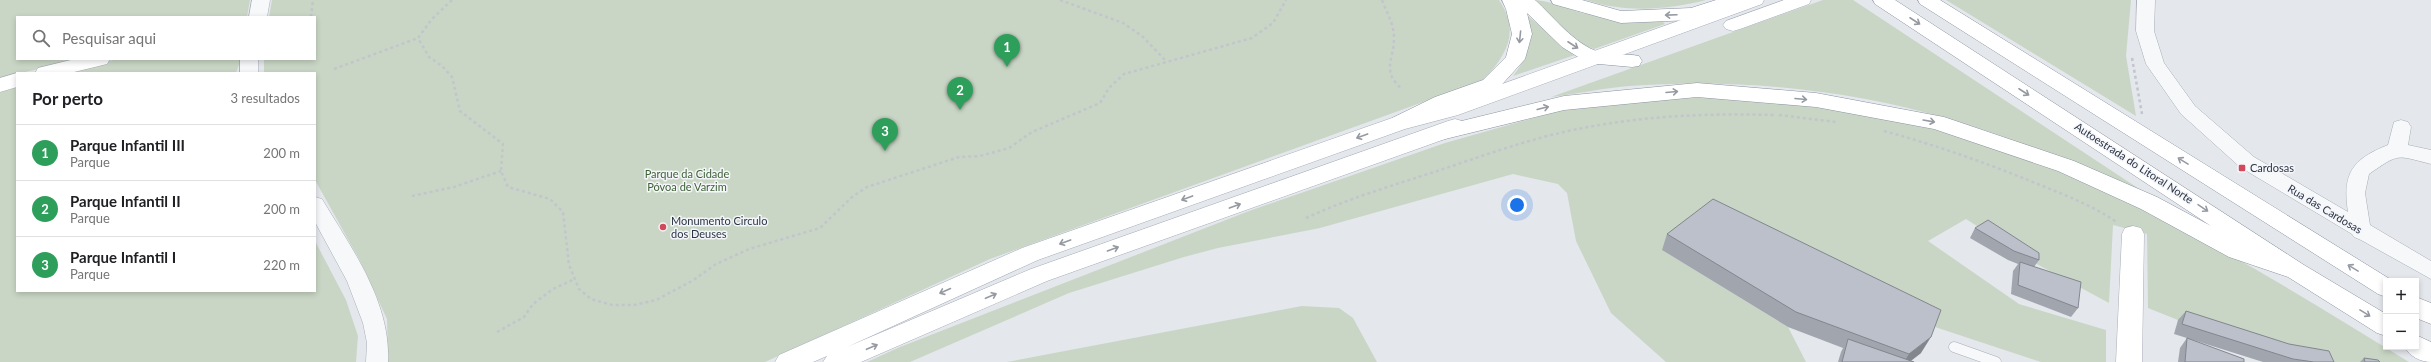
<!DOCTYPE html>
<html lang="pt">
<meta charset="utf-8">
<style>
:root{--surface:#fff;--page:#f2f2f2;--text:#202124;--muted:#757577;--line:#e0e0e0;--accent:#1a73e8}
body{margin:0;font-family:Lato,sans-serif;background:var(--page);color:var(--text)}
.controls{position:absolute;right:12px;bottom:12px;display:grid;overflow:hidden;border-radius:0px;box-shadow:0 2px 6px #0003}
.controls button{width:36px;height:36px;display:grid;place-items:center;padding:0;border:0;border-bottom:1px solid var(--line);background:var(--surface);color:var(--text);font:20px sans-serif}
.you{position:absolute;left:1517px;top:205px;width:14px;height:14px;margin:-10px;border:3px solid #fff;border-radius:50%;background:#1a73e8;box-shadow:0 0 0 6px #1a73e833}
.badge{display:grid;place-items:center;width:26px;height:26px;border-radius:50%;background:var(--accent);color:#fff;font-size:13px;font-weight:700}
.pin{position:absolute;translate:-50% -33px;filter:drop-shadow(0 1px 2px #0008)}
.pin::after{content:'';position:absolute;top:21px;width:14px;height:12px;background:inherit;clip-path:polygon(0 0,100% 0,50% 100%)}
.list{margin:0;padding:0;list-style:none}
h2{display:flex;justify-content:space-between;align-items:center;height:52px;margin:0;padding:0 16px;font-size:17px}
h2 small{font-size:13px;font-weight:400;color:var(--muted)}
.list li{display:grid;grid-template-columns:26px 1fr auto;gap:12px;align-items:center;box-sizing:border-box;height:56px;padding:0 16px;border-top:1px solid var(--line)}
.list b{display:block;font-size:15px;white-space:nowrap}
.list p{margin:0;font-size:13px;white-space:nowrap;color:var(--muted)}
.list em{font-size:13px;font-style:normal;color:var(--muted)}
.icon{flex:none;width:22px;height:22px;fill:none;stroke:currentColor;stroke-width:2;stroke-linecap:round;stroke-linejoin:round}
.map{position:relative;flex:none;width:2431px;height:362px;overflow:hidden}
.search{position:absolute;background:var(--surface);box-shadow:0 2px 6px #0003;left:16px;top:16px;width:300px;height:44px;display:flex;align-items:center;gap:10px;box-sizing:border-box;padding:0 14px;border-radius:0px;color:var(--muted);font-size:15px}
.panel{position:absolute;background:var(--surface);box-shadow:0 2px 6px #0003;left:16px;top:72px;width:300px;height:220px;border-radius:0px}
.map>svg:first-child{display:block}
.green{fill:#c9d6c5}
.lines{fill:none;stroke-linecap:round;stroke-linejoin:round}
.lane-casing{stroke:#a9aeb7;stroke-width:11}
.street-casing{stroke:#a9aeb7;stroke-width:1}
.secondary-casing{stroke:#a9aeb7;stroke-width:1}
.primary-casing{stroke:#a3abb8;stroke-width:1}
.highway-casing{stroke:#8b94a3;stroke-width:1}
.path{stroke:#c2c5cb;stroke-width:2.5;stroke-dasharray:3 3;stroke-linecap:butt}
.lane{stroke:#f7f8fa;stroke-width:10}
.street{fill:#f7f8fa;fill-rule:evenodd}
.secondary{fill:#fff;fill-rule:evenodd}
.primary{fill:#fff;fill-rule:evenodd}
.highway{fill:#fff;fill-rule:evenodd}
.wall{fill:#a1a5ae}
.shaded-wall{fill:#83868d}
.building{fill:#bbc0ca;stroke:#83868d}
.oneway{stroke:#959aa2}
.poi-dot{fill:#d1495b;stroke:#f4f6f9;stroke-width:1.5}
.labels{text-anchor:middle;stroke-width:3;stroke-linejoin:round;paint-order:stroke}
.street-label{font-size:11px;fill:#2b3445;stroke:#f4f6f9}
.poi-label{font-size:11px;fill:#2b3445;stroke:#f4f6f9;text-anchor:start}
.park-label{font-size:11px;fill:#3f6138;stroke:#f4f6f9}
</style>
<div class="map">
<svg width="2431" height="362" viewBox="0 0 2431 362">
<rect width="100%" height="100%" fill="#e4e7ec"/>
<!-- green -->
<g class="green">
<path d="M0,0H250L247,17H17V59H83C55,66 26,70 0,80Z"/>
<path d="M272,0H1499C1521,33 1506,54 1484,80L990,259L765,362H388L387,319L359,259L315,180V73H264V59H315V17H269Z"/>
<path d="M1531,0C1549,0 1564,8 1582,13C1608,19 1634,22 1662,21L1665,24L1594,49L1576,42Z"/>
<path d="M1586,0H1706C1668,10 1624,13 1586,0Z"/>
<path d="M1823,0H1853L2153,198C2086,169 2019,139 1949,119C1846,89 1736,78 1629,86C1603,88 1577,94 1551,97Z"/>
<path d="M1946,0H2131L2126,56L2136,116Z"/>
<path d="M1528,16L1575,55L1513,76C1528,57 1534,40 1526,17Z"/>
<path d="M117,59H241L236,73H63Z"/>
<path d="M17,85V291H315V241L346,300L358,336L356,362H0V89Z"/>
<path d="M1711,97C1760,100 1807,105 1854,113C1872,116 1890,117 1907,121C2090,163 2251,265 2409,362H2329L2178,320L2148,308L2147,234L2113,225L2109,303L2033,262L1966,219L1928,241L2019,304L2106,330V362H2041L1932,326L1662,250L1788,327L1806,362H1666L1611,313L1576,241L1567,193L1558,184L1513,174L1320,228L1218,248L1184,257L1069,293L910,362H867L900,347L1249,211L1445,143L1558,111L1638,101Z"/>
<path d="M1302,306L1339,308L1353,318L1377,362H1007Z"/>
</g>
<g class="lines">
<!-- lane casing -->
<g class="lane-casing">
<path id="lane" d="M1954,347L1996,362"/>
</g>
<!-- street casing -->
<g class="street-casing">
<g id="street">
<path d="M252,0H270L267,17H249Z"/>
<path d="M2137,0H2155L2154,31L2164,63L2195,106L2254,157L2348,212C2342,174 2352,159 2388,145L2394,122L2401,120L2408,122L2411,127L2408,145L2431,150V164C2395,155 2400,153 2369,174L2365,193L2370,225L2431,261V279L2361,240L2354,237L2352,234L2240,167L2181,114L2146,64L2136,31Z"/>
<rect x="240" y="59" width="18" height="14"/>
<path d="M315,197L322,199C352,249 391,302 388,362H366L367,343L363,323L347,281L315,222Z"/>
</g>
</g>
<!-- secondary casing -->
<g class="secondary-casing">
<g id="secondary">
<path d="M75,59H110L107,64L70,73H35L38,68Z"/>
<path d="M17,73V87L0,92V78Z"/>
<path d="M2133,226L2141,228L2144,234L2142,362H2116L2122,234L2125,228Z"/>
</g>
</g>
<!-- primary casing -->
<g class="primary-casing">
<g id="primary">
<path d="M1737,0H1764L1762,4L1458,115L1405,129L1038,260L847,347L1031,269L1448,121L1455,119L1462,121L1466,126L1462,131L1445,139L1047,281L861,362H823L827,356L813,362H775L779,355L1022,248L1392,118L1446,104Z"/>
<path d="M1784,0H1811L1809,4L1740,29L1733,31L1726,29L1723,25L1726,21Z"/>
</g>
</g>
<!-- highway casing -->
<g class="highway-casing">
<g id="highway">
<path d="M1502,0H1535C1554,17 1574,44 1599,52C1612,56 1626,53 1639,56L1642,61L1639,66L1632,67L1588,63L1562,47L1527,13L1532,34L1525,59L1497,90L1449,107L1406,128L1399,130L1392,128L1388,123L1392,118L1435,97L1483,80L1506,57L1512,34L1506,9Z"/>
<path d="M1551,0H1582L1621,11L1691,8L1716,0H1745L1743,4L1692,20L1621,23L1553,4Z"/>
<path d="M1873,0H1895L2304,265L2386,314V336L2377,333L2288,277L2229,257L2141,209L2058,171L1934,129L1816,107L1697,97L1564,110L1437,141L1429,139L1426,134L1429,129L1437,127L1564,96L1697,83L1816,93L1944,117L2074,161L2157,197L2211,226L1875,4Z"/>
<path d="M1918,0H1940L2393,281H2386V297L2378,294L1920,4Z"/>
<path d="M2416,297L2431,303V324L2416,318Z"/>
<path d="M2416,335L2431,342V362C2421,362 2409,356 2405,347H2416Z"/>
</g>
</g>
<!-- path -->
<g class="path">
<path d="M452,0L432,19L418,38L429,57L442,66L452,77L460,111L503,144L501,171L508,187L550,199L563,212L569,265L579,289L591,299L612,305H634L656,300L692,281L716,264L749,249L820,228L852,197L867,187L959,157L980,156L1009,148L1032,132L1100,103L1109,88L1124,74L1252,38L1273,23L1286,0"/>
<path d="M1060,0L1123,23L1142,36L1166,61"/>
<path d="M1382,0C1387,13 1394,24 1394,38C1394,60 1381,71 1402,89"/>
<path d="M311,17L313,0"/>
<path d="M2132,58L2142,114"/>
<path d="M334,69L418,38"/>
<path d="M1779,115L1836,122"/>
<path d="M1884,131C1939,146 1992,165 2045,187C2070,197 2095,207 2118,223"/>
<path d="M412,196L454,187L501,171"/>
<path d="M1306,218C1347,199 1391,186 1434,172C1480,157 1525,140 1573,130C1639,116 1706,113 1774,115"/>
<path d="M497,332L524,317L533,304L553,289L575,279"/>
</g>
<!-- lane -->
<use href="#lane" class="lane"/>
<!-- street -->
<use href="#street" class="street"/>
<!-- secondary -->
<use href="#secondary" class="secondary"/>
<!-- primary -->
<use href="#primary" class="primary"/>
<!-- highway -->
<use href="#highway" class="highway"/>
</g>
<!-- wall -->
<g class="wall">
<path d="M1975,228L2039,260L2034,267L2078,308L2071,317L2011,294L2013,271L2018,264L2008,260L1970,238Z"/>
<path d="M1667,234L1921,353L1911,361L1914,362H1838L1841,352L1843,348L1788,327L1662,250Z"/>
<path d="M2186,311L2334,362H2263L2174,334L2178,320Z"/>
<path d="M2187,338L2244,362H2178L2180,348Z"/>
<path d="M2364,358L2380,362H2360Z"/>
</g>
<!-- shaded-wall -->
<path class="shaded-wall" d="M1931,337L1921,353L1909,362H1904L1909,354Z"/>
<!-- building -->
<g class="building">
<path d="M1713,199L1941,310L1931,337L1909,354L1796,312L1667,234Z"/>
<path d="M1988,220L2039,253V260L2014,251L1975,228Z"/>
<path d="M2020,262L2081,282L2078,308L2018,285Z"/>
<path d="M2186,311L2289,344L2329,351L2334,362H2314L2293,359L2182,324Z"/>
<path d="M2187,338L2244,359V362H2185Z"/>
<path d="M1848,339L1914,362H1842Z"/>
<path d="M2364,358L2378,360L2380,362H2365Z"/>
</g>
<!-- one-way arrows -->
<defs><path id="oneway-shaft" d="M-6 0H5M1.5-3L5.5 0L1.5 3" fill="none" stroke-width="1.6" stroke-linecap="round" stroke-linejoin="round"/></defs>
<g class="oneway">
<use href="#oneway-shaft" transform="translate(1671 15) rotate(178)"/>
<use href="#oneway-shaft" transform="translate(1915 21) rotate(33)"/>
<use href="#oneway-shaft" transform="translate(1520 37) rotate(96)"/>
<use href="#oneway-shaft" transform="translate(1573 45) rotate(33)"/>
<use href="#oneway-shaft" transform="translate(1672 92) rotate(-5)"/>
<use href="#oneway-shaft" transform="translate(2024 92) rotate(33)"/>
<use href="#oneway-shaft" transform="translate(1801 99) rotate(5)"/>
<use href="#oneway-shaft" transform="translate(1543 108) rotate(-14)"/>
<use href="#oneway-shaft" transform="translate(1929 121) rotate(10)"/>
<use href="#oneway-shaft" transform="translate(1362 136) rotate(160)"/>
<use href="#oneway-shaft" transform="translate(2183 161) rotate(-148)"/>
<use href="#oneway-shaft" transform="translate(1187 198) rotate(160)"/>
<use href="#oneway-shaft" transform="translate(1235 206) rotate(-20)"/>
<use href="#oneway-shaft" transform="translate(2203 208) rotate(34)"/>
<use href="#oneway-shaft" transform="translate(1065 242) rotate(160)"/>
<use href="#oneway-shaft" transform="translate(1113 249) rotate(-20)"/>
<use href="#oneway-shaft" transform="translate(2353 268) rotate(-149)"/>
<use href="#oneway-shaft" transform="translate(945 291) rotate(156)"/>
<use href="#oneway-shaft" transform="translate(991 296) rotate(-23)"/>
<use href="#oneway-shaft" transform="translate(2365 313) rotate(32)"/>
<use href="#oneway-shaft" transform="translate(872 347) rotate(-23)"/>
</g>
<!-- markers -->
<g class="poi-dot">
<rect x="2238" y="164" width="8" height="8" rx="2"/>
<circle cx="663" cy="227" r="4"/>
</g>
<g class="labels">
<!-- street labels -->
<g class="street-label">
<text transform="translate(2134 163) rotate(33)" y="4">Autoestrada do Litoral Norte</text>
<text transform="translate(2325 209) rotate(31)" y="4">Rua das Cardosas</text>
</g>
<!-- poi labels -->
<g class="poi-label">
<text x="2250" y="172">Cardosas</text>
<text x="671" y="225">Monumento Circulo<tspan x="671" dy="13">dos Deuses</tspan></text>
</g>
<!-- park labels -->
<g class="park-label">
<text x="687" y="178">Parque da Cidade<tspan x="687" dy="13">Póvoa de Varzim</tspan></text>
</g>
</g>
</svg>
<div class="controls">
<button>+</button>
<button>−</button>
</div>
<div class="you"></div>
<div class="pin badge" style="left:1007px;top:67px;background:#2e9e5b">1</div>
<div class="pin badge" style="left:960px;top:110px;background:#2e9e5b">2</div>
<div class="pin badge" style="left:885px;top:151px;background:#2e9e5b">3</div>
<div class="search"><svg class="icon" aria-label="search" viewBox="0 0 24 24"><circle cx="10" cy="10" r="6"/><path d="M15 15l6 6"/></svg>Pesquisar aqui</div>
<section class="panel">
<h2>Por perto<small>3 resultados</small></h2>
<ul class="list">
<li><span class="badge" style="background:#2e9e5b">1</span><div><b>Parque Infantil III</b><p>Parque</p></div><em>200 m</em></li>
<li><span class="badge" style="background:#2e9e5b">2</span><div><b>Parque Infantil II</b><p>Parque</p></div><em>200 m</em></li>
<li><span class="badge" style="background:#2e9e5b">3</span><div><b>Parque Infantil I</b><p>Parque</p></div><em>220 m</em></li>
</ul>
</section>
</div>
